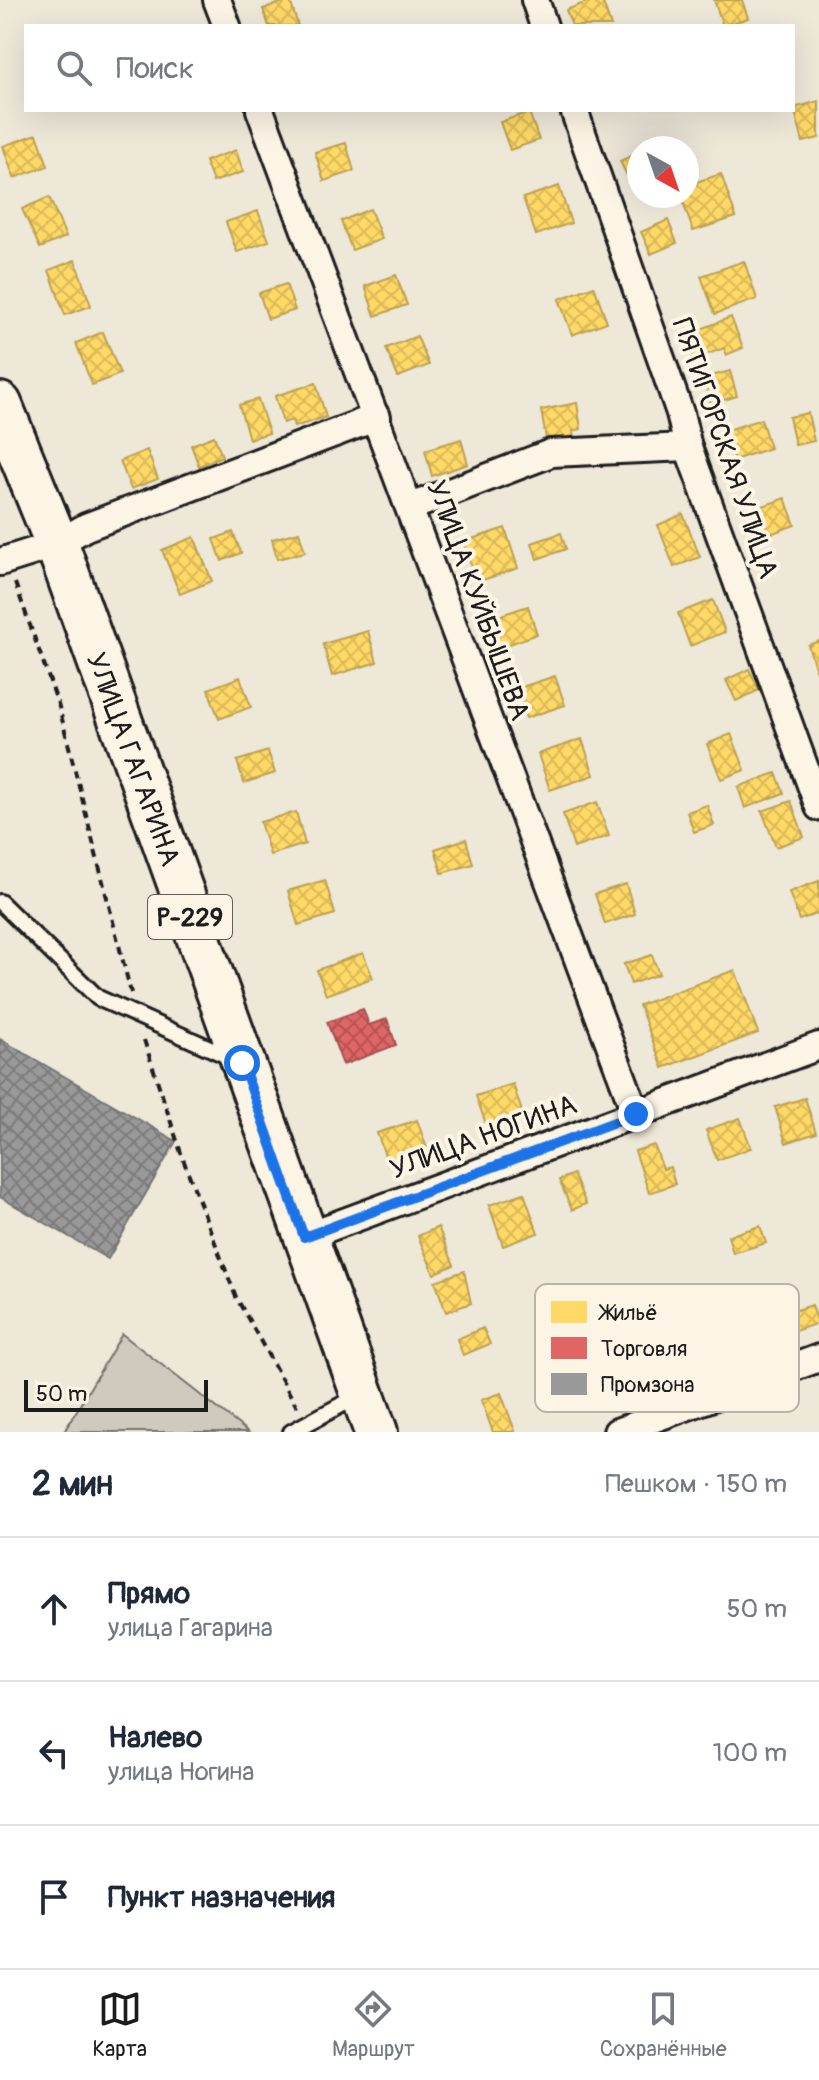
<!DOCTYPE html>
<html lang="ru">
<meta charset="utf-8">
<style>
:root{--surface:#fff;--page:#f6f6f7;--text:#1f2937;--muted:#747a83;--line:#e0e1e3;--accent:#1c1c1c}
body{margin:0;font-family:Pangolin,sans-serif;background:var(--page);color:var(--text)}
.compass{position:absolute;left:627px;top:136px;width:72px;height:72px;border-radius:50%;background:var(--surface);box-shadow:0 8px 32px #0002;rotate:140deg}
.scale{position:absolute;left:24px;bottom:20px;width:184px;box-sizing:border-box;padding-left:8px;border:4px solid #1c1c1c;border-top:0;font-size:22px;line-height:28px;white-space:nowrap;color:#1c1c1c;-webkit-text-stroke:6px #fcf5e5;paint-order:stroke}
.stop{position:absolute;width:24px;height:24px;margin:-18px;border:6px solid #1a73e8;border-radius:50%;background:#fff}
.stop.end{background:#1a73e8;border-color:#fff;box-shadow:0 2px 8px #0008}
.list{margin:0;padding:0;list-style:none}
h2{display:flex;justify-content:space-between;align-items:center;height:104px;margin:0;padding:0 32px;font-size:34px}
h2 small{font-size:26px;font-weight:400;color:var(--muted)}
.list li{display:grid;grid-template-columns:52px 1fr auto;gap:24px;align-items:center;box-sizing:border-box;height:144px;padding:0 32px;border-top:2px solid var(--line)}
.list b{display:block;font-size:30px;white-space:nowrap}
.list p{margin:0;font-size:26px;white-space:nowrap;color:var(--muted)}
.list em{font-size:26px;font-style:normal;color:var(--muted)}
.icon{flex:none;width:44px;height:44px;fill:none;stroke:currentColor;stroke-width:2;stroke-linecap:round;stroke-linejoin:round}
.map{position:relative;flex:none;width:819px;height:1432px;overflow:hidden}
.search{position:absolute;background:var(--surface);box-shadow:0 8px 32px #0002;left:24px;right:24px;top:24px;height:88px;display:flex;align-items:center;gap:20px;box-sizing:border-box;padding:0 28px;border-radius:0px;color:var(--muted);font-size:30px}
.sheet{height:536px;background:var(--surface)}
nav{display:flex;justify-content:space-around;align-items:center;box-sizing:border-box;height:112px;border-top:2px solid var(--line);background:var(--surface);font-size:22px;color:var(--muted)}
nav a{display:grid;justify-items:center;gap:4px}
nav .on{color:var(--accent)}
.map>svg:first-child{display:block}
.garden{fill:#cfcabd;stroke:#76736c;stroke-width:2}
.homes{fill:url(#homes-cross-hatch);stroke:#bba050;stroke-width:2}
.shops{fill:url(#shops-cross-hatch);stroke:#a55050;stroke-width:2}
.industry{fill:url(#industry-cross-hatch);stroke:#747474;stroke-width:2}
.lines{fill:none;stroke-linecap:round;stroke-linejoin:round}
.lane-casing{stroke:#1c1c1c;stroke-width:20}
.street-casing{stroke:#1c1c1c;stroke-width:32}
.primary-casing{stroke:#1c1c1c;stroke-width:48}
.path{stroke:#1c1c1c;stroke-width:4;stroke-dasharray:8 6;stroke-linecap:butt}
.lane{stroke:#fcf5e5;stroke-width:14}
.street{stroke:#fcf5e5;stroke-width:26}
.primary{stroke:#fcf5e5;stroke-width:42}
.route{stroke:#1a73e8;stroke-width:10}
.labels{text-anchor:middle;stroke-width:8;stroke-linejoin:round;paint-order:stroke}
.shield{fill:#fcf5e5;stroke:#5f5d58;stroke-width:2}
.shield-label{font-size:26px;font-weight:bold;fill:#1c1c1c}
.street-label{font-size:28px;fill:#1c1c1c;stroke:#fcf5e5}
.key{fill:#fcf5e5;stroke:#b9b4a9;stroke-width:2}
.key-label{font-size:22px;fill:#1c1c1c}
</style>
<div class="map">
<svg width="819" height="1432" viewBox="0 0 819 1432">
<defs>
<pattern id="homes-cross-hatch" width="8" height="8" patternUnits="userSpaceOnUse" patternTransform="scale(2)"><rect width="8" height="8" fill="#ffd966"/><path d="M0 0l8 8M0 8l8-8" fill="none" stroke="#daba58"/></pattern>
<pattern id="shops-cross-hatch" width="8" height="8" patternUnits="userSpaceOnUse" patternTransform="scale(2)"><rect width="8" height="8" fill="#e06666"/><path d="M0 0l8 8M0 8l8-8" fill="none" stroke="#b55353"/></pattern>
<pattern id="industry-cross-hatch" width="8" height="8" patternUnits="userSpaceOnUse" patternTransform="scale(2)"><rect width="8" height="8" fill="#999"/><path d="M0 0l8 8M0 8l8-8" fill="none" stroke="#7c7c7c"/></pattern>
</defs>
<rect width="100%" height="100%" fill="#eee8d9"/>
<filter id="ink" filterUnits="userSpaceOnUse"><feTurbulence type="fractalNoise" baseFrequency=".0125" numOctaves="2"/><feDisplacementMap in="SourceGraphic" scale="16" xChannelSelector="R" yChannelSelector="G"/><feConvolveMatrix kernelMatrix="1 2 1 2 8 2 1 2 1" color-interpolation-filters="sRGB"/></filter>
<g filter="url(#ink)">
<!-- garden -->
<path class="garden" d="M122,1334L248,1432H64Z"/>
<!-- homes -->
<g class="homes">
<path d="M290,0L298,26H269L263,9Z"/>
<path d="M592,0H602L611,26H572L566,10Z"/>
<path d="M714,0H742L748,18L723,26Z"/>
<path d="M819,101V138L803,142L794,108Z"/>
<path d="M529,112L539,140L510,150L500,122Z"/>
<path d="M37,134L48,166L14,178L3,146Z"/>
<path d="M346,143L354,171L324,181L315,152Z"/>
<path d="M236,150L243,172L213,182L205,161Z"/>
<path d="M639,152V182L632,186L620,161Z"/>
<path d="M721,174L736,217L693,231L681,196H687V185Z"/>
<path d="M559,186L571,223L536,235L523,198Z"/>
<path d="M49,197L66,237L40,248L22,209Z"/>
<path d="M370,209L382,239L352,250L341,221Z"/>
<path d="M258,211L269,241L237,252L226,222Z"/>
<path d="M668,220L677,243L651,254L641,232Z"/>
<path d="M75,260L91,306L65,315L49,270Z"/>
<path d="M744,261L757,299L715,314L701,276Z"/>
<path d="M396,275L407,305L375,316L365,286Z"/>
<path d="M286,284L295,310L268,319L259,293Z"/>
<path d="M594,286L607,322L572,335L559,299Z"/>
<path d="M731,317L743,348L726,355L724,348L695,359L686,335Z"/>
<path d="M103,332L120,374L92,385L76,343Z"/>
<path d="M417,336L429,365L398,377L386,348Z"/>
<path d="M730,371L737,396L711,404L704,378Z"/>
<path d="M316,383L326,417L294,427L292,420L283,423L275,396Z"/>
<path d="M258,399L269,433L249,439L239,405Z"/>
<path d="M577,403L581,429L573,431L574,439L547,444L541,410Z"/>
<path d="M808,413L814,441L795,445L789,417Z"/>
<path d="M761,419L770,448L734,460L725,431Z"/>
<path d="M214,436L222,456L199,466L191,445Z"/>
<path d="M461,439L468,464L432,476L425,450Z"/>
<path d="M147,450L158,479L131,489L120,461Z"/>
<path d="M785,498L795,525L765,536L755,509Z"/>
<path d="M683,514L700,557L674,567L658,525Z"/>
<path d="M505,528L518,568L477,582L463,542Z"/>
<path d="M233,532L241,553L222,561L214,539Z"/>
<path d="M299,532L305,552L277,559L272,539Z"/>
<path d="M561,533L566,549L537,559L532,543Z"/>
<path d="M194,537L212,581L180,594L162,550Z"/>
<path d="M713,600L725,632L690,646L678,613Z"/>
<path d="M528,606L537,634L499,648L489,619Z"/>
<path d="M368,631L377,662L332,676L323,644Z"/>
<path d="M819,641V676H818L808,645Z"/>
<path d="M749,669L759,690L736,701L726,680Z"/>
<path d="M555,676L565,705L526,718L516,689Z"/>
<path d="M240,677L251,707L219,719L208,689Z"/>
<path d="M731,734L745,770L721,779L707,744Z"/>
<path d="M582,739L594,775L550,790L538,754Z"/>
<path d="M268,751L275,773L244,783L237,761Z"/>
<path d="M776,773L784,793L745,808L738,787Z"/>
<path d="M791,801L804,837L776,847L762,811Z"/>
<path d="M597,802L609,836L574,848L563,814Z"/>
<path d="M707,805L714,825L694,832L687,812Z"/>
<path d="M296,812L305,844L270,855L260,822Z"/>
<path d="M466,839L473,864L442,873L435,849Z"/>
<path d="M325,880L335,914L298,925L288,891Z"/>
<path d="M819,881V913L799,920L789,892Z"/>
<path d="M626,884L635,914L605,924L595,894Z"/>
<path d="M363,953L373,978L326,995L317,970Z"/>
<path d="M652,955L659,974L631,984L624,964Z"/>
<path d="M735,970L758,1033L663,1068L639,1005Z"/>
<path d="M513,1084L523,1115L487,1127L476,1096Z"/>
<path d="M805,1098L816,1133L786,1143L775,1107Z"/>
<path d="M740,1118L751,1148L717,1160L706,1130Z"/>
<path d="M417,1120L428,1151L388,1164L377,1133Z"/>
<path d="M654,1145L663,1169L670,1167L675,1184L649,1193L635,1151Z"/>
<path d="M573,1174L586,1204L572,1210L559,1180Z"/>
<path d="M524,1193L538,1233L503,1246L489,1205Z"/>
<path d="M760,1226L766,1243L733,1253L728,1236Z"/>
<path d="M438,1227L454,1265L434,1274L418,1236Z"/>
<path d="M464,1271L471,1303L446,1312L435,1281Z"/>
<path d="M786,1300L790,1312L812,1305L818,1323L775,1338L764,1308Z"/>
<path d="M483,1328L490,1344L463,1355L457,1339Z"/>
<path d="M501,1393L515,1431L511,1432H493L481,1400Z"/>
</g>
<!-- shops -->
<path class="shops" d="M363,1009L369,1025L387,1019L396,1045L343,1065L327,1022Z"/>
<!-- industry -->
<path class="industry" d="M0,1039L176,1141L108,1259L0,1197Z"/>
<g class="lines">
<!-- lane casing -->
<g class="lane-casing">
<g id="lane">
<path d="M0,902L98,998L232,1058"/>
<path d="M291,1432L358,1396"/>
</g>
</g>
<!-- street casing -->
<g class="street-casing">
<g id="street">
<path d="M217,0L227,26"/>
<path d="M535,0L544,26"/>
<path d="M260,110L636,1114"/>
<path d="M574,110L680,413L688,447L819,807"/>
<path d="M411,507L551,453L688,447"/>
<path d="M0,562L57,544L86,527L377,417"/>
<path d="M304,1237L819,1046"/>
<path d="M617,1432L819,1358"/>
</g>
</g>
<!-- primary casing -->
<g class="primary-casing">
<path id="primary" d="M0,404L57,544L376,1432"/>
</g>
<!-- path -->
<g class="path">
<path d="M15,583L59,707L131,993"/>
<path d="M144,1040L183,1159L236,1297L297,1407"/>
</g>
<!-- lane -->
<use href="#lane" class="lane"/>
<!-- street -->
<use href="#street" class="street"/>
<!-- primary -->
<use href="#primary" class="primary"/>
</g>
</g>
<g class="lines" filter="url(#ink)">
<!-- route -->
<path class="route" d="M242,1063L304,1237L636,1114"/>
</g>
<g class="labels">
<!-- shield labels -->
<rect class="shield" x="148" y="895" width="84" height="44" rx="6"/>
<g class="shield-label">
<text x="190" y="926">Р-229</text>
</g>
<!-- street labels -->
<g class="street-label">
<text transform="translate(726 448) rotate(71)" y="10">ПЯТИГОРСКАЯ УЛИЦА</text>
<text transform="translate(479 600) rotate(70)" y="10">УЛИЦА КУЙБЫШЕВА</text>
<text transform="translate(134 759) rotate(70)" y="10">УЛИЦА ГАГАРИНА</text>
<text transform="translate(483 1136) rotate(-20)" y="10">УЛИЦА НОГИНА</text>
</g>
</g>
<!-- legend -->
<rect x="535" y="1284" width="264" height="128" rx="12" class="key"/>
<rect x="551" y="1301" width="36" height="22" fill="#ffd966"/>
<rect x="551" y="1337" width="36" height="22" fill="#e06666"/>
<rect x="551" y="1373" width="36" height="22" fill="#999"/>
<g class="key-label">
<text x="601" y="1320">Жильё</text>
<text x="601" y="1356">Торговля</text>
<text x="601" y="1392">Промзона</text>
</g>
</svg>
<svg class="compass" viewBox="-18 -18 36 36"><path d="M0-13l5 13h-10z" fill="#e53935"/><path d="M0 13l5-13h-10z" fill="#747a83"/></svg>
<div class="scale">50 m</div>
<div class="stop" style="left:242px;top:1063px"></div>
<div class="stop end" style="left:636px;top:1114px"></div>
<div class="search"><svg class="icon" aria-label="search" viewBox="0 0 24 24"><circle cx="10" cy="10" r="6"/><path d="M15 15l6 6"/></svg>Поиск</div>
</div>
<section class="sheet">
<h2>2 мин<small>Пешком · 150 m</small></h2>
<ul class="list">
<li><svg class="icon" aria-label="ahead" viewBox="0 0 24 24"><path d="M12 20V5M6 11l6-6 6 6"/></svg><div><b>Прямо</b><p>улица Гагарина</p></div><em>50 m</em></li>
<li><svg class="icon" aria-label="left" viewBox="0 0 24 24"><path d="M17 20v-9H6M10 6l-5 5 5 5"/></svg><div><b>Налево</b><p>улица Ногина</p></div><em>100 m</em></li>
<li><svg class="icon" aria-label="arrive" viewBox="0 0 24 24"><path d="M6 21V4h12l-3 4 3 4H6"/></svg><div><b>Пункт назначения</b></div></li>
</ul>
</section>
<nav>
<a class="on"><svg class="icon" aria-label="map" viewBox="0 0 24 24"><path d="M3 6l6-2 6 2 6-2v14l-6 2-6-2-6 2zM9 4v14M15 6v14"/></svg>Карта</a>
<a><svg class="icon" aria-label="directions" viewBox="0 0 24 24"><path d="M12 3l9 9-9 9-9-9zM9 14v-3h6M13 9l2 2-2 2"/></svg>Маршрут</a>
<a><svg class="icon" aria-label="saved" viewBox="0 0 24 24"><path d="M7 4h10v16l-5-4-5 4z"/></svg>Сохранённые</a>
</nav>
